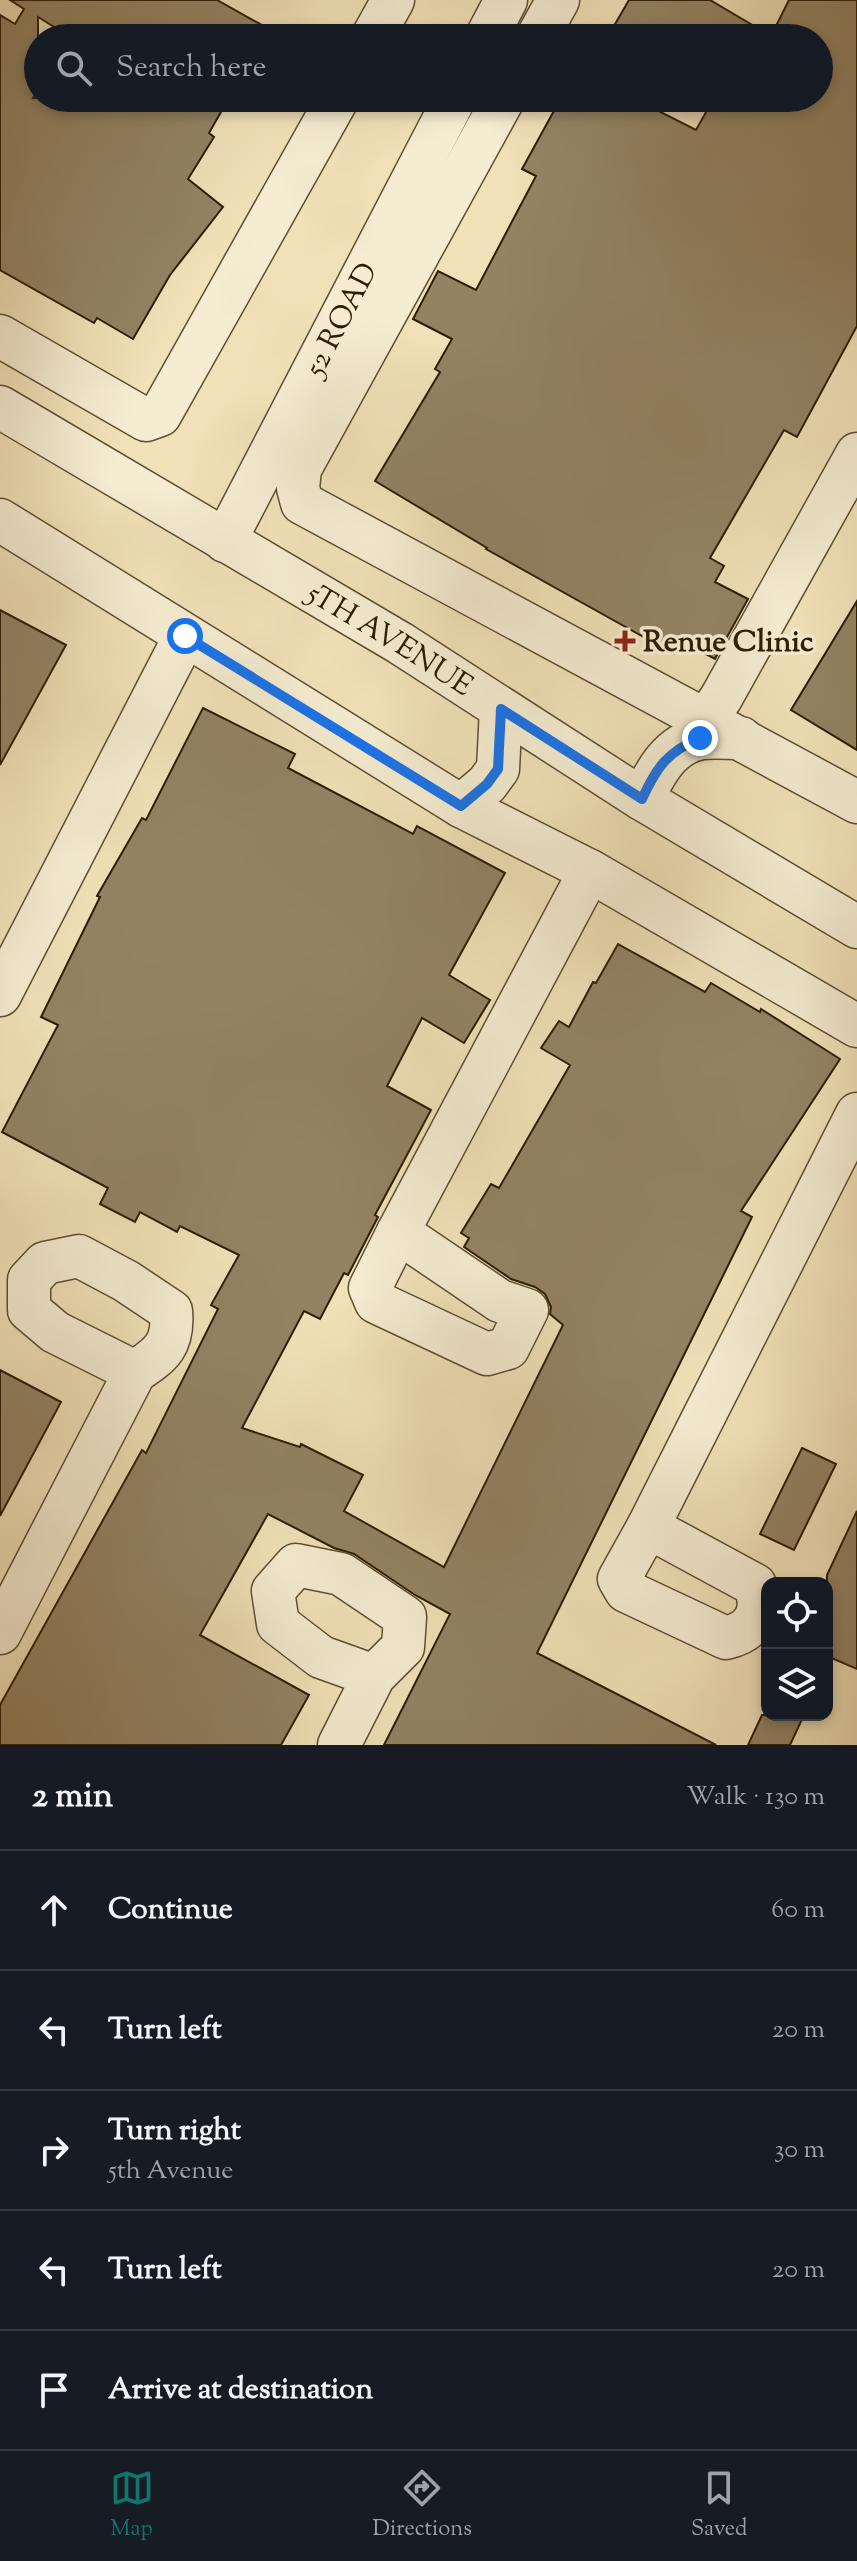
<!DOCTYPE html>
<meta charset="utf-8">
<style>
:root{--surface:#171b24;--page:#20242c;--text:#f1f3f6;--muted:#9ea1a6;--line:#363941;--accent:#0f766e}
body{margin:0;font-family:"Sorts Mill Goudy",serif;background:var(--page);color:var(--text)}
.controls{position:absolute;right:24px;bottom:24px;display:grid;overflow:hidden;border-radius:16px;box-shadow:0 4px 12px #0003}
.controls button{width:72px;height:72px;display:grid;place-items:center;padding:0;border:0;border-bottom:2px solid var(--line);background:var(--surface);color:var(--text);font:40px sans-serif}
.stop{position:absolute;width:24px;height:24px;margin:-18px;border:6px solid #1a73e8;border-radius:50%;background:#fff}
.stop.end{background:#1a73e8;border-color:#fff;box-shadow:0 2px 8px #0008}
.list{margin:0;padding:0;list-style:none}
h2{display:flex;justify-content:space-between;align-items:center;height:104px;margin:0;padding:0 32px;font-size:34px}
h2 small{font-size:26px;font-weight:400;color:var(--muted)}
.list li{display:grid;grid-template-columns:52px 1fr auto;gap:24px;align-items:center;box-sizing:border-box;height:120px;padding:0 32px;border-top:2px solid var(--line)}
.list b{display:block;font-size:30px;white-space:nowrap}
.list p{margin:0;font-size:26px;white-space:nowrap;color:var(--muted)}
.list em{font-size:26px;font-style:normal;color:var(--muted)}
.icon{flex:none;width:44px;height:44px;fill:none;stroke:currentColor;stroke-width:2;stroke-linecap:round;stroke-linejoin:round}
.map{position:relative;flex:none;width:857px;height:1745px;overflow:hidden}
.search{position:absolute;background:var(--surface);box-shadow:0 4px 12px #0003;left:24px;right:24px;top:24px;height:88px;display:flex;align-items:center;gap:20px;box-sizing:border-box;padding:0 28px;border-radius:44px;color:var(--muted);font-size:30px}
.sheet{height:704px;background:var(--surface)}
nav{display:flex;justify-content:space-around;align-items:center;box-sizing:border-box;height:112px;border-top:2px solid var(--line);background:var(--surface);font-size:22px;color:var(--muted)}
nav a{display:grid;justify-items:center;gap:4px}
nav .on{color:var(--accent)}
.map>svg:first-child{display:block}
.building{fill:#928363;stroke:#2d1d06;stroke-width:2}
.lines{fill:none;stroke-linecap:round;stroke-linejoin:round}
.minor-casing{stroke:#5e4e32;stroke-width:45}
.minor{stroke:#f5ecd1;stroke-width:42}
.route{stroke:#1a73e8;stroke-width:10}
.poi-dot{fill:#8f2418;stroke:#f5ecd1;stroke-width:3}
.labels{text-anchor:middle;stroke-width:7;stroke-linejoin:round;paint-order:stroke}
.street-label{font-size:30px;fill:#2d1d06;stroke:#f5ecd1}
.poi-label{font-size:30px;font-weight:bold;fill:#2d1d06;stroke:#f5ecd1;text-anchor:start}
</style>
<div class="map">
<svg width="857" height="1745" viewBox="0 0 857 1745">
<rect width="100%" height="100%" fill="#f0e1b8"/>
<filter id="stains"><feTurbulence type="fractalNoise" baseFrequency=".0025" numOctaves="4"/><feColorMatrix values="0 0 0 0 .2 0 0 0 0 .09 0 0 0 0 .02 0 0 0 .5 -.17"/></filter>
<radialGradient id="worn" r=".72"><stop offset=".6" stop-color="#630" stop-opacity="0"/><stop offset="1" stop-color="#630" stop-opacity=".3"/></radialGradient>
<!-- building -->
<g class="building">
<path d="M10,0H217L285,38H72L38,17V89L33,98H229L209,133L214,137L188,179L223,207L170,275L133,339L97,318L94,323L0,270V15L15,24L24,9Z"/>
<path d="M629,0H710L771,36L789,0H857V326L797,437L784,430L710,558L724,566L715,582L748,599L715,659L681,641L674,654L486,549L487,548L375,481L440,372L435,369L452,339L413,319L438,271L476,290L536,176L522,169L561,98H633L696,130L714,98H819V38H607Z"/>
<path d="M857,601V750L791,710Z"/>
<path d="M0,610L66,645L0,765Z"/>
<path d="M203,708L295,754L288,768L413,834L417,826L505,873L449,975L490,1000L464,1043L422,1018L387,1086L431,1110L375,1215L378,1217L348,1275L344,1273L320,1319L304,1311L242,1428L300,1447L301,1444L363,1475L344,1511L444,1567L563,1325L550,1314L551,1307L545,1294L535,1287L511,1279L464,1247L469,1238L461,1233L491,1184L499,1188L570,1065L541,1048L559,1021L569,1027L593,982L596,983L618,944L705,992L711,983L760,1012L761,1009L840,1059L741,1211L752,1217L537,1653L716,1745H384L450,1614L415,1595L354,1554L334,1548L268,1514L200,1635L309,1695L281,1745H0V1705L142,1450L146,1453L218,1309L211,1305L239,1255L180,1226L177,1232L140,1212L135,1222L100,1204L108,1188L2,1132L58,1025L41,1017L100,897L97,896L142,818L146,820Z"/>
<path d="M0,1370L61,1402L0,1516Z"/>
<path d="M802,1448L836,1464L794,1550L760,1534Z"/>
<path d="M857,1511V1669L827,1656V1575Z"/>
<path d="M762,1715H804L790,1745H748Z"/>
</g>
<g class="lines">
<!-- minor casing -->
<g class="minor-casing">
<g id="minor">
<path d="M372,38L393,0"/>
<path d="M486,38L506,0"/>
<path d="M537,38L558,0"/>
<path d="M504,98L300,469L298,488L302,503L857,802"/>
<path d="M0,336L146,420L160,415L338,98"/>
<path id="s1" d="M0,407L400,643L642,799L857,927"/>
<path d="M0,520L461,806L590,871L857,1026"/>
<path id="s2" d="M225,541L455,98"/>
<path d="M706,720L721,698L857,454"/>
<path d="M642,799C655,773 670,743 702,738C714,737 728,738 741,738"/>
<path d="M461,806L487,784L498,769L501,709"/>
<path d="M0,995L185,636"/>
<path d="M398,1232L500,1301L527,1310L508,1348L487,1354L376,1302L370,1288Z"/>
<path d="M398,1232L590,871"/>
<path d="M648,1527L857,1114"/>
<path d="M648,1527L755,1585C765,1613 754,1631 726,1638L626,1591L619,1579Z"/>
<path d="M0,1633L135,1372C162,1354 174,1345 171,1311L126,1281L79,1256L45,1263L29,1280V1310L55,1332L135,1372"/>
<path d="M339,1745L374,1676L403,1647L405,1617L341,1574L296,1565L273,1591L278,1624L321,1657L374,1676"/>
</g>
</g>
<!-- minor -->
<use href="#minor" class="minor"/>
</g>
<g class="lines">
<!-- route -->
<path class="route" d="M185,636L461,806L487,784L498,769L501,709L642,799C657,767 667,752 700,738"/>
</g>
<!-- markers -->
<path class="poi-dot" d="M621 629h8v8h8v8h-8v8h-8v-8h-8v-8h8z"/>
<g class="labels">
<!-- street labels -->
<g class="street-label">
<text dy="10" stroke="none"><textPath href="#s2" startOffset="250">52 ROAD</textPath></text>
<text dy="10" stroke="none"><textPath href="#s1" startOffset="454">5TH AVENUE</textPath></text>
</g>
<!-- poi labels -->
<g class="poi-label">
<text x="643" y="651">Renue Clinic</text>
</g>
</g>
<rect width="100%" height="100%" filter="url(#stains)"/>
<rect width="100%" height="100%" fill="url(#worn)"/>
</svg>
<div class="controls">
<button><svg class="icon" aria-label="locate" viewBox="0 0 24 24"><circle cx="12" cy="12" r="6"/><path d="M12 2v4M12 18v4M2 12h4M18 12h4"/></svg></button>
<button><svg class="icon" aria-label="layers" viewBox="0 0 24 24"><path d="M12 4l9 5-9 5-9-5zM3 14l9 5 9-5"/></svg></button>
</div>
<div class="stop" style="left:185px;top:636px"></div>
<div class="stop end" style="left:700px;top:738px"></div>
<div class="search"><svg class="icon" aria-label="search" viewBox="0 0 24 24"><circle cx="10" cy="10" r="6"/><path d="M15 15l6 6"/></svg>Search here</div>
</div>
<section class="sheet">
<h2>2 min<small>Walk · 130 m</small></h2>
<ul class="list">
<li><svg class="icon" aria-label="ahead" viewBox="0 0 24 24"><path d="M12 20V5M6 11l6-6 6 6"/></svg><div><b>Continue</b></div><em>60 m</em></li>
<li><svg class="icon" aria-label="left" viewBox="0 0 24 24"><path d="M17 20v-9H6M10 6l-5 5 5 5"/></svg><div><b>Turn left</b></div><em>20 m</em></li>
<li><svg class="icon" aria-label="right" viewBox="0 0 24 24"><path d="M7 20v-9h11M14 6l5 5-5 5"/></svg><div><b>Turn right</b><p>5th Avenue</p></div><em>30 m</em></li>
<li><svg class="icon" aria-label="left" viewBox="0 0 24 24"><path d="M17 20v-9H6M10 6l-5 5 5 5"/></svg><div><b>Turn left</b></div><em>20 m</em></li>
<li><svg class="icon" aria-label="arrive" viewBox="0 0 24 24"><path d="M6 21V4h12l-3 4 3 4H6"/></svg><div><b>Arrive at destination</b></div></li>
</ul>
</section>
<nav>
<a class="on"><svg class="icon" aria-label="map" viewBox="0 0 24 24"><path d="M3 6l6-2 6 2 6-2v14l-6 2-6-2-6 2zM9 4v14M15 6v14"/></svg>Map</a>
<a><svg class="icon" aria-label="directions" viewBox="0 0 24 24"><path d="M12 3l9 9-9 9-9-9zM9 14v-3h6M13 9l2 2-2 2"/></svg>Directions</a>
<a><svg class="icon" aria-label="saved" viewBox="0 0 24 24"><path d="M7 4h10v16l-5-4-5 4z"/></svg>Saved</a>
</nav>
